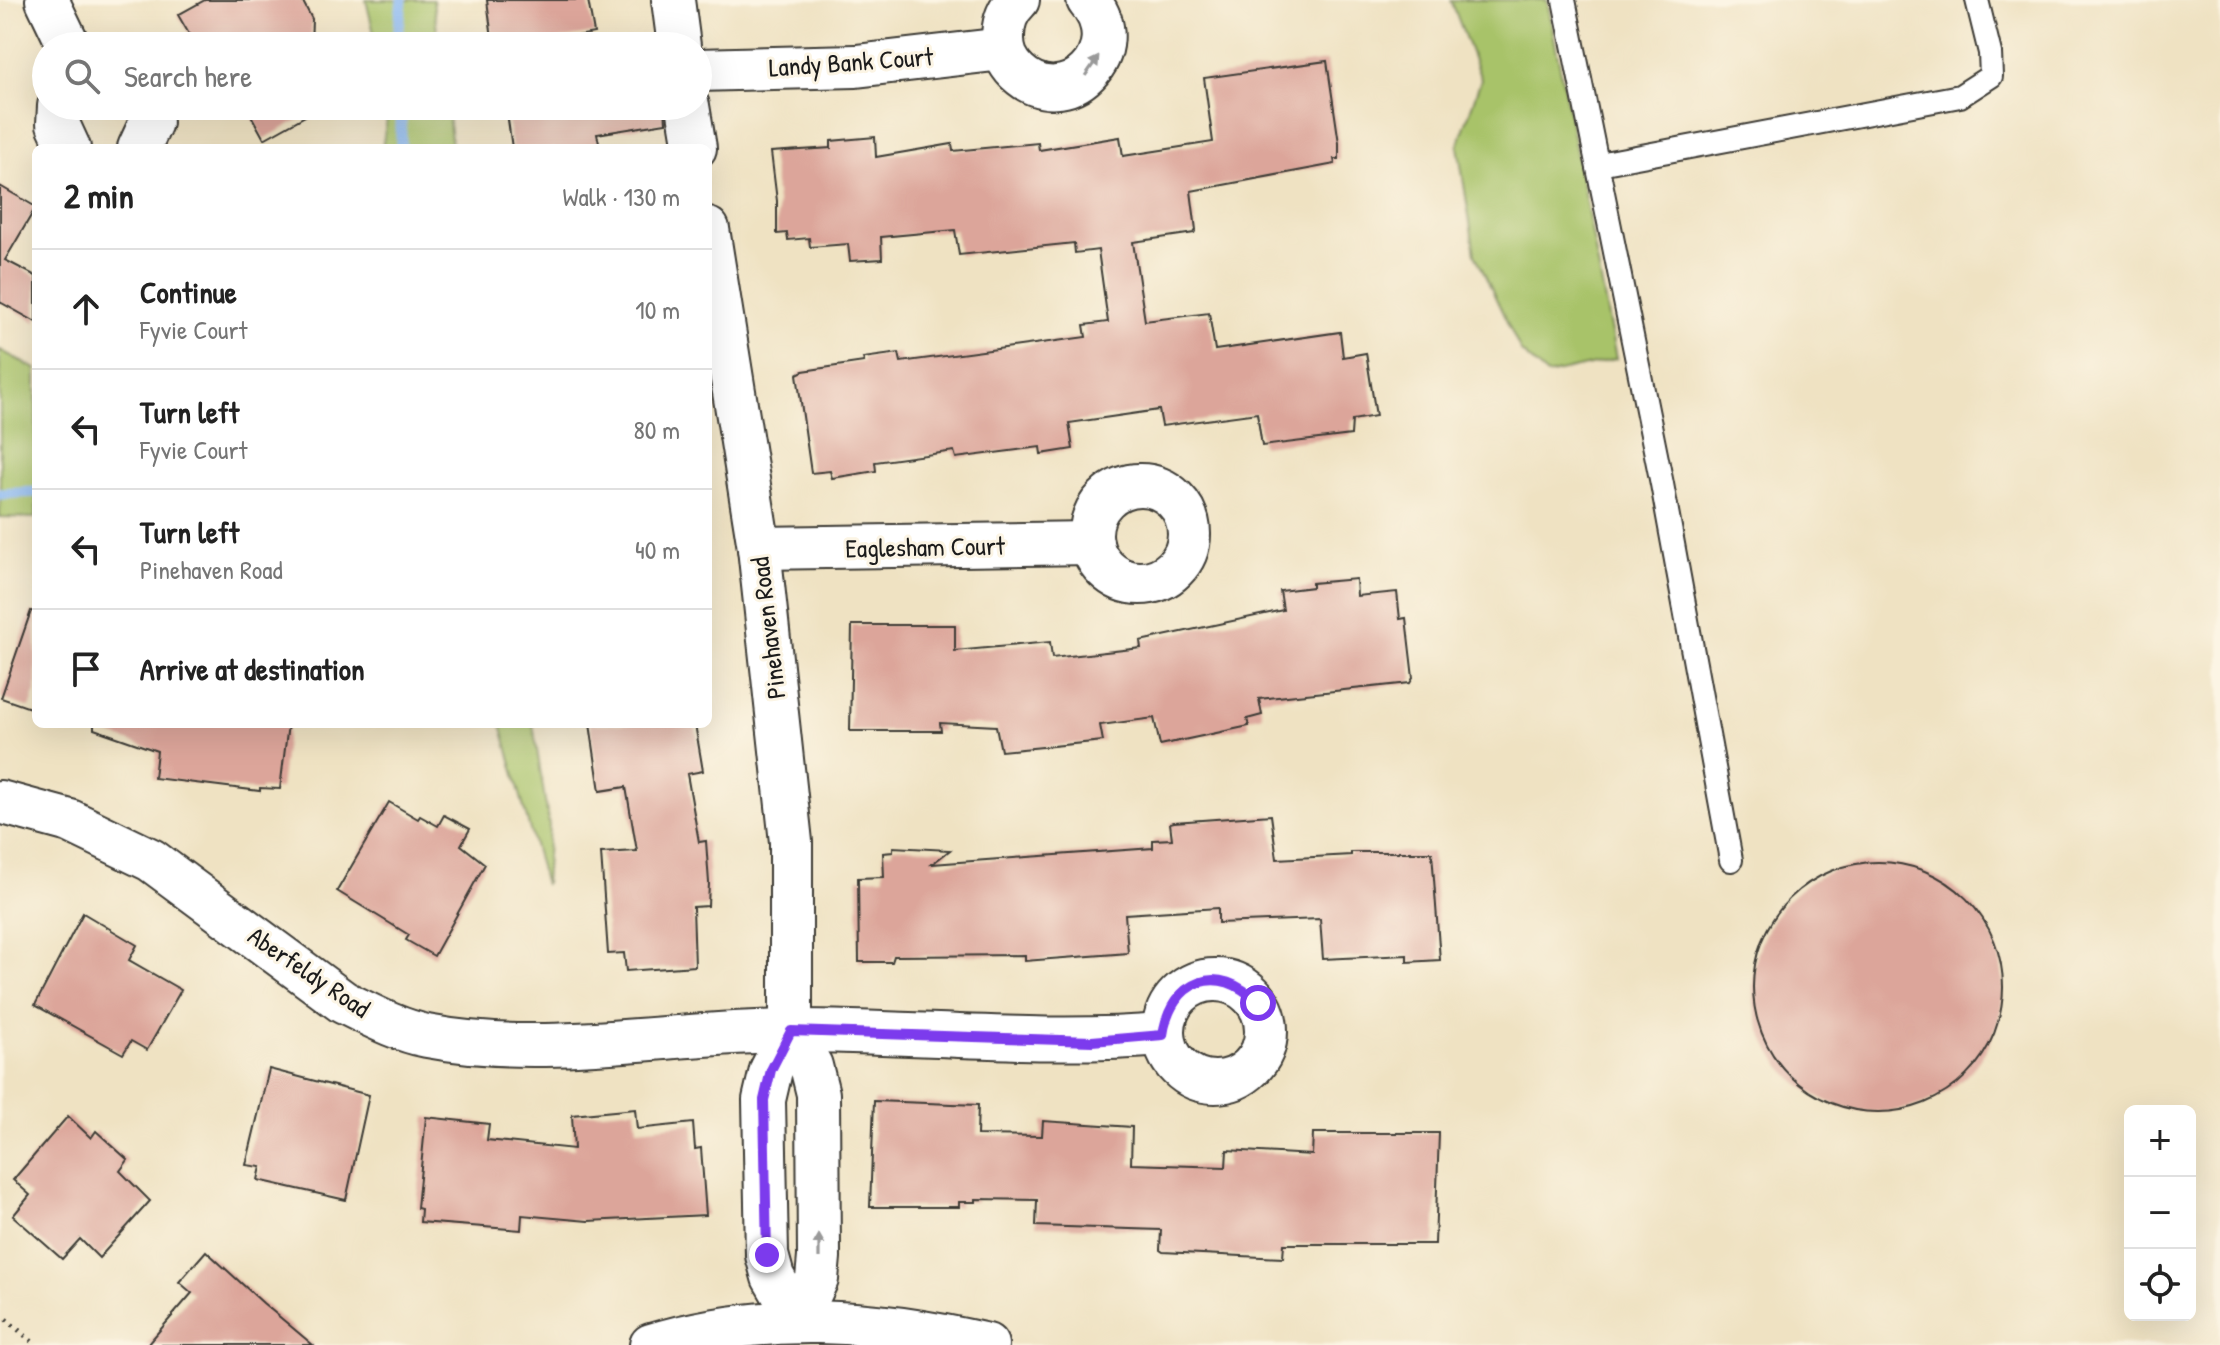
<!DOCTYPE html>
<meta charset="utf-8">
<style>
:root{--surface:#fff;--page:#f2f2f2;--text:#222;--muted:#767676;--line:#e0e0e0}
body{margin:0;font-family:"Patrick Hand",sans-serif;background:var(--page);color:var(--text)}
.controls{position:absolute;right:24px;bottom:24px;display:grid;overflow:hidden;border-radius:12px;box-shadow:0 8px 32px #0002}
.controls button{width:72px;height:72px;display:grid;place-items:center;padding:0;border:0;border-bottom:2px solid var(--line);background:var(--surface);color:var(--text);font:40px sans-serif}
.stop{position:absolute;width:24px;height:24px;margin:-18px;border:6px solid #7c3aed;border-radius:50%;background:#fff}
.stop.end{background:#7c3aed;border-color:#fff;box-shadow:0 2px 8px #0008}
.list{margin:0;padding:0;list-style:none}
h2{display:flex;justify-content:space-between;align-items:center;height:104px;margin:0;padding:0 32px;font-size:34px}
h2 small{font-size:26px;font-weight:400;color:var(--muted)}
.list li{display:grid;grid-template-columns:52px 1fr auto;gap:24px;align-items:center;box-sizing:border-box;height:120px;padding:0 32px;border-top:2px solid var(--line)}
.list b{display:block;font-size:30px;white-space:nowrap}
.list p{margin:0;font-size:26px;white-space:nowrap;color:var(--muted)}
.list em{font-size:26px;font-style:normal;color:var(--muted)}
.icon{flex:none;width:44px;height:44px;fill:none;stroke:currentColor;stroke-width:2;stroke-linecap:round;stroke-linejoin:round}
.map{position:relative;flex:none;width:2220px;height:1345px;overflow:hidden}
.search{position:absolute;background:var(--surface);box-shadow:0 8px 32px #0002;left:32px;top:32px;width:680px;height:88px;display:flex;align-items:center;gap:20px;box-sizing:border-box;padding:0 28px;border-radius:44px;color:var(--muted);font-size:30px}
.panel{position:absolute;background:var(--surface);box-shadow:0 8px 32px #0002;left:32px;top:144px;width:680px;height:584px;border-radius:12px}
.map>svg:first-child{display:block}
.green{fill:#a8c369;stroke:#627042;stroke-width:2}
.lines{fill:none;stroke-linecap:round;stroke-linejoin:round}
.stream{stroke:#87b7f3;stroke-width:11}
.building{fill:#dca59a}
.service-casing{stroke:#3c3a35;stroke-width:26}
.minor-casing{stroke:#3c3a35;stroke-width:46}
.path{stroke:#3c3a35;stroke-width:5;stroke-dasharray:2 6;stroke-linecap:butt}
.service{stroke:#fff;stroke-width:22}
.minor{stroke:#fff;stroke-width:42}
.oneway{fill:#999}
.route{stroke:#7c3aed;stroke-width:10}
.labels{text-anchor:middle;stroke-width:6;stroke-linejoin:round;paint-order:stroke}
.street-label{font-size:26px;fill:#1c1c1c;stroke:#fcf5e5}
</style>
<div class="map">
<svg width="2220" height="1345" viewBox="0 0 2220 1345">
<rect width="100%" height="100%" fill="#fcf5e5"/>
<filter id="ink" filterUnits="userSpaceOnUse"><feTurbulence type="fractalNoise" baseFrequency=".0125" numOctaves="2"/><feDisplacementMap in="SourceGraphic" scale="16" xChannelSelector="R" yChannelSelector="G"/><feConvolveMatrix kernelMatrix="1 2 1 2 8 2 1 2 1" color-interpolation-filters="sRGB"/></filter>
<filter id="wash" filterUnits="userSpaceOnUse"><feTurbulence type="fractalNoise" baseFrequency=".006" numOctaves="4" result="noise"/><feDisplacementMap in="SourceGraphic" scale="32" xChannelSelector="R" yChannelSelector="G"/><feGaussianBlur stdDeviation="1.8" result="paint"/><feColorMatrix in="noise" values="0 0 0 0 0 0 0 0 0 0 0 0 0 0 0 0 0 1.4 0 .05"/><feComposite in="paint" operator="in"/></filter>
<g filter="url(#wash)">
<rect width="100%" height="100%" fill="#efe2c2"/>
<!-- green -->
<g class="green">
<path d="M366,0H433L439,46H377Z"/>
<path d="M1451,0H1547L1616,359L1547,375L1521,352L1475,254L1458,146L1481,79Z"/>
<path d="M389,106H447L452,148H382Z"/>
<path d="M0,350L36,369V518L0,517Z"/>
<path d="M501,724H533L549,826L545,885Z"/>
</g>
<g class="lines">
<!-- stream -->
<g class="stream">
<path d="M397,46L402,0"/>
<path d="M401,106V148"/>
<path d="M0,494L36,492"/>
</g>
</g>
<g id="blocks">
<!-- building -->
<g class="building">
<path d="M205,0H302L312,19L311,46H196L178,15Z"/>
<path d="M487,0H588L594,33L522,46H493Z"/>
<path d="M1327,61L1339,143V159H1334L1335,164L1191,191L1196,230L1194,233L1133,242L1145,321L1209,313L1215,350L1340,332L1343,357L1366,353L1376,416L1352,420L1351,435L1262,446L1257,413L1162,426L1159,410L1069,423L1073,449L1041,454L1040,447L956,458L954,451L875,462L876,471L832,478L830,471L811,473L797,374L803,371L864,362L863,358L899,353L901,362L1086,337L1084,325L1108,322L1098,250L1075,253L1074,243L959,255L955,230L881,237L882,259L850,261L848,244L810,247L809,238L788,240L787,233L777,234V201L771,152L831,148V141L875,137L876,157L952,144L953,151L1038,143L1039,150L1120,137L1123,156L1213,142L1204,78Z"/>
<path d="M246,106H323L264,139Z"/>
<path d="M506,106H665L666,123L597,134L600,148H512Z"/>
<path d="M0,186L36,207L5,260L36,276V322L0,302Z"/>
<path d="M1356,579L1357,596L1397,592L1400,619L1406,618L1413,678L1410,683L1259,699L1262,715L1247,719L1249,726L1160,745L1154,718L1100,725L1103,741L1001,751L996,726L940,723L941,731H850L852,625H955V651L1050,642L1052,658L1141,648L1140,641L1283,610L1280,591L1312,587V583Z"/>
<path d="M31,611L36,612V690L30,708L1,698Z"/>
<path d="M94,724H288L280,789L260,788V791L154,778L157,751L94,729Z"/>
<path d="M590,724H695L703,771L687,774L699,842L706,841L709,883L708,906L693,907L695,966L626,971L624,953L608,954L601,853L637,851L626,787L600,791Z"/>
<path d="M389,802L418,819L420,816L438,826L444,815L470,829L461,845L485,864L434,956L406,940L409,935L337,891Z"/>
<path d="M1271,815L1277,859L1351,855V852H1432L1440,960L1407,962V955L1323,959L1320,919L1218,923V908L1125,914L1128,953L1025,961V955L894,956L892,962H859L858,878L884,877L883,853L893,852V847L950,850L932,864L1153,848V840L1172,839L1170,823L1174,822Z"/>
<circle cx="1878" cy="987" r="125"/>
<path d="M83,913L137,945L129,960L181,990L147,1050L131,1041L123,1054L35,1005Z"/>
<path d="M269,1069L369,1095L346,1200L258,1180L261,1167L246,1165Z"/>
<path d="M874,1101L978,1105L977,1135L1042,1136L1043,1121L1132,1127L1131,1164L1226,1167L1227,1150L1312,1155L1313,1133H1439L1435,1244H1284L1283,1258L1163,1252L1160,1250L1161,1230L1036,1226L1037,1200L976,1199V1202H959V1207H870Z"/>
<path d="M635,1109L637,1129L693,1123L695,1149L701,1148L706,1215L588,1221L522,1215L521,1230L420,1222L421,1209L417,1208L426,1117L489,1124L487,1140L574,1149L572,1115Z"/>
<path d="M68,1116L91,1138L96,1131L128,1160L120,1171L150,1201L99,1258L80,1239L62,1259L13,1216L30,1195L13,1180Z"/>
<path d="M206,1251L263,1303L313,1345H147L192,1293L179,1282Z"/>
</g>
</g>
</g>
<g filter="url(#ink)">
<use href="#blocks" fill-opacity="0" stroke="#3c3a35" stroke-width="2"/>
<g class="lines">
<!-- service casing -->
<g class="service-casing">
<g id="service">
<path d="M1564,0L1662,484L1731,860"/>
<path d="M1599,164L1960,96L1991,76L1990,53L1977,0"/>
</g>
</g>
<!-- minor casing -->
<g class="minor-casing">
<g id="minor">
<path d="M47,0L69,46"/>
<path d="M673,0L679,46"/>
<path d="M1018,0C1006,11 1003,24 1003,39C1003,52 1007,62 1017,72C1065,118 1133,51 1088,0"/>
<path d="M698,70L856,66L1003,49"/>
<path d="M59,106L58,124L69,148"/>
<path d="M688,106L695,148"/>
<path d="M139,148L151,122L149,106"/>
<path d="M708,229L759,548L791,842V1031L771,1070L764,1100L767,1255L773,1277L798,1320"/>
<circle cx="1140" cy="534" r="49"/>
<path d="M759,548L1092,543"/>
<path d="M0,802L70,821L151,860L343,1002C370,1015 397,1030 427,1036C548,1059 673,1031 795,1031C918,1031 1040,1045 1163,1035"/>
<circle cx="1215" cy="1031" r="51"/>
<path d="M791,1031L811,1066L818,1094L819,1257L817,1279L798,1320"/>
<path d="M651,1345C764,1311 873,1318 987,1345"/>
</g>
</g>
<!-- path -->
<path class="path" d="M0,1314L36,1345"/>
<!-- service -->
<use href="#service" class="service"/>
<!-- minor -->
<use href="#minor" class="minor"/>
</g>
<!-- one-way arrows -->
<defs><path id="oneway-solid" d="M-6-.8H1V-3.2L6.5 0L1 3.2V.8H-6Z" transform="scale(2)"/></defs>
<g class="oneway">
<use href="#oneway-solid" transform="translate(1092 66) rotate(-55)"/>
<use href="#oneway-solid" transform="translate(819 1246) rotate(-90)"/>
</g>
</g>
<g class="lines" filter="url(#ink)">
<!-- route -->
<path class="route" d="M767,1255L764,1100L771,1070L791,1031L1092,1041L1163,1035C1171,980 1219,961 1258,1003"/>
</g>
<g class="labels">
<!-- street labels -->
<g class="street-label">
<text transform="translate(851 62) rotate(-4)" y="9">Landy Bank Court</text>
<text transform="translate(925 547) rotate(-1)" y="9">Eaglesham Court</text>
<text transform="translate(768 628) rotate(-97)" y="9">Pinehaven Road</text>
<text transform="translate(309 972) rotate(34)" y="9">Aberfeldy Road</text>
</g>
</g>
</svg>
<div class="controls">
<button>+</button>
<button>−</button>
<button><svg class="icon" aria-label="locate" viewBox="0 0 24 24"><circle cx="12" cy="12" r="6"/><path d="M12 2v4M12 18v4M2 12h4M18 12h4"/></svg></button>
</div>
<div class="stop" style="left:1258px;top:1003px"></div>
<div class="stop end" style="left:767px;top:1255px"></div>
<div class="search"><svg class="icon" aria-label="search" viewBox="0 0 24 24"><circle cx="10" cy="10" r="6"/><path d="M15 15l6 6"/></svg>Search here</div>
<section class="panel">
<h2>2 min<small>Walk · 130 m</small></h2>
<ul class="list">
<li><svg class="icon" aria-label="ahead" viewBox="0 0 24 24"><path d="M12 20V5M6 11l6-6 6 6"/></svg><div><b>Continue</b><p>Fyvie Court</p></div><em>10 m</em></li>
<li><svg class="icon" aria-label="left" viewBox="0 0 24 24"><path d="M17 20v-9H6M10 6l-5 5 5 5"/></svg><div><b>Turn left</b><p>Fyvie Court</p></div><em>80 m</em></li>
<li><svg class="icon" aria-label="left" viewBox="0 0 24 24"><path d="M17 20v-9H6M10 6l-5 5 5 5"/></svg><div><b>Turn left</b><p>Pinehaven Road</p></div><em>40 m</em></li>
<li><svg class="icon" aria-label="arrive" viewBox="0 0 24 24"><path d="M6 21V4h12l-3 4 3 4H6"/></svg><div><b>Arrive at destination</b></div></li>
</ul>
</section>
</div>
